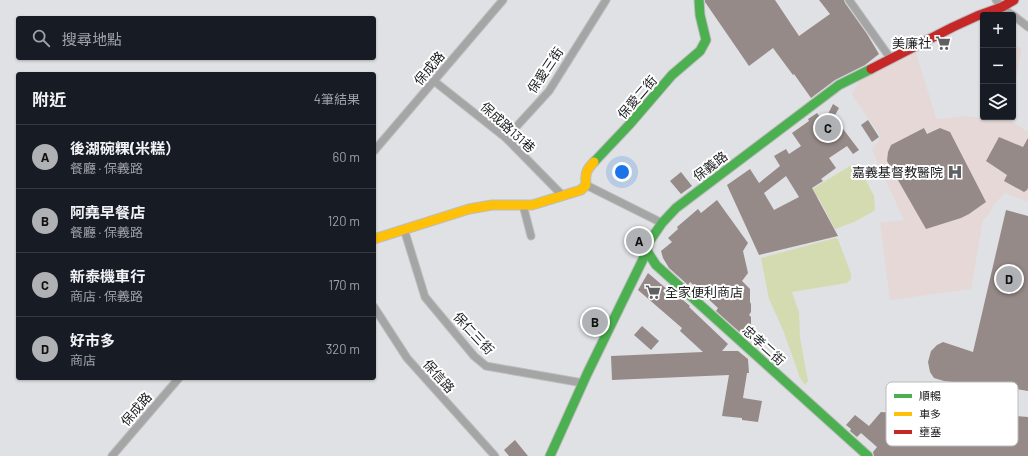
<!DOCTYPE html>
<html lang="zh-TW">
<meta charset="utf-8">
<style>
:root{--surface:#171b24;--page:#20242c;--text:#f1f3f6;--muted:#9ea1a6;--line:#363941;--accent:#afb1b4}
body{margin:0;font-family:Barlow,"Noto Sans TC",sans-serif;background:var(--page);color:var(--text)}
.controls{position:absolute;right:12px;top:12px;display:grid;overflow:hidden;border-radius:4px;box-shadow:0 1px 3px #0004}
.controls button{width:36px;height:36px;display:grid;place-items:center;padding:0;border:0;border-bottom:1px solid var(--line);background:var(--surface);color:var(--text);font:20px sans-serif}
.you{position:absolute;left:622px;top:172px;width:14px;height:14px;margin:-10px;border:3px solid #fff;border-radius:50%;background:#1a73e8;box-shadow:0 0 0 6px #1a73e833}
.badge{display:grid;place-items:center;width:26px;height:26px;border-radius:50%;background:var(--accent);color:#111;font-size:13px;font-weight:700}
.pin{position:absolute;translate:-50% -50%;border:2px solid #fff;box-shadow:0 1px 4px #0006}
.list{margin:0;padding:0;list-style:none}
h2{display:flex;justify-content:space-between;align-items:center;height:52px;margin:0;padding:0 16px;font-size:17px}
h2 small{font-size:13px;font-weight:400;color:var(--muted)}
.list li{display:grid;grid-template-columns:26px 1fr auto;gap:12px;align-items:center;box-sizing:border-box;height:64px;padding:0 16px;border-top:1px solid var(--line)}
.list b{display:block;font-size:15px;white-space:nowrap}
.list p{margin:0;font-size:13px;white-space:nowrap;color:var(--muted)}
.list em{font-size:13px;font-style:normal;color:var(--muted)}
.icon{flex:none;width:22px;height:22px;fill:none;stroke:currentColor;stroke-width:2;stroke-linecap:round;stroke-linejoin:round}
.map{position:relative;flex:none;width:1028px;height:456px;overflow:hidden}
.search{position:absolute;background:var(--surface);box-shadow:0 1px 3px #0004;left:16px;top:16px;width:360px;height:44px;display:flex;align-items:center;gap:10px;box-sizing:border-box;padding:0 14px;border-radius:4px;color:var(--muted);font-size:15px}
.panel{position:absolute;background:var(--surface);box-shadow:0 1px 3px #0004;left:16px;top:72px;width:360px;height:308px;border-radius:4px}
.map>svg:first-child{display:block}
.medical{fill:#e5d8d7}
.green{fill:#d5dbb1}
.building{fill:#968a88;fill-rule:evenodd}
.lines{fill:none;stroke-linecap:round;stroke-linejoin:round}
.street-casing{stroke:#bcbdbf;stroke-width:9}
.fast-casing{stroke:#bcbdbf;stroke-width:11}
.slow-casing{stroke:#bcbdbf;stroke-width:11}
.jam-casing{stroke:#bcbdbf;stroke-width:11}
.street{stroke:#a5a5a6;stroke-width:7}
.fast{stroke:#4caf50;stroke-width:9}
.slow{stroke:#ffc107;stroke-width:9}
.jam{stroke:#c62828;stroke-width:9}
.labels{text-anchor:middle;stroke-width:4;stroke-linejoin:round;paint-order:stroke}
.poi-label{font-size:13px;fill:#1a1b1d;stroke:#fff;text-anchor:end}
.street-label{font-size:13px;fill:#1a1b1d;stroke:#fff}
.key{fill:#fff;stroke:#babbbb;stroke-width:1}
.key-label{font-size:11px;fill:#1a1b1d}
</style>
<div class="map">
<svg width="1028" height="456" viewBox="0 0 1028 456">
<rect width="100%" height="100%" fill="#dfe1e4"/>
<!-- medical -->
<g class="medical">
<path d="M1013,45L1022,48L1013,93Z"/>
<path d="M916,53L936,118L940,119L967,116L994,120V117H1008V119L1028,132V202L1005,193L993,205L990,213L983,220L971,289L890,300L880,223L904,220L872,150L881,137L852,95L859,80Z"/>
</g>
<!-- green -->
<g class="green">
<path d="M853,164L859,167L874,196L875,209L874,211L854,222L835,229L818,197L805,203L801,196Z"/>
<path d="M835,238L838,239L851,274V279L847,283L792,292L799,312L800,338L808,381L805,385L800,378L783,330L769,299L761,258Z"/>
</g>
<!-- building -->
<g class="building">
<path d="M705,0H775L799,36L830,14L819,0H844L845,3L867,34L879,54L865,65L835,80L811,98L794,74L793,75L773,48L749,66L705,2Z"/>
<path d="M833,104L839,108L834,117L859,150L853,154L847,146L829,158L836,168L821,179L823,181L812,188L838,236L759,255L727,185L750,169L759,183L780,166L774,156L786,149L789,154L801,146L792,133L809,121L808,119L817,113L822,120L826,113L828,114ZM786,176L799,197L774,210L764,193Z"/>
<path d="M868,120L879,137L872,142L861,125Z"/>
<path d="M924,128L927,134L940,128L950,132L986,202L969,214L961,218L926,229L887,161L888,152L891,145Z"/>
<path d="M999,137L1023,147L1028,138V188L1027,190L1024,192L1004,181L1007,175L986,161Z"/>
<path d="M681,172L692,186L681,194L670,181Z"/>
<path d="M717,200L748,243L743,251L748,273L742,281L750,289V302L751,304V312L749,315L751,317V328L744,336L716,311L718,308L690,282L688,285L669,268L663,258L661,251L672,242L668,238L678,229L677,227L698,209L701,213Z"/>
<path d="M1006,210L1028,216V391L1005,387L975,384V413L1028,417V456H874L873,452L877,447L861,433L857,437L850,431L851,429L846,425L855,415L869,426L881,412L908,414L926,410L962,412V383L944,381L934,378L930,372L928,362L931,351L937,345L943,342L973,352Z"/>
<path d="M648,273L675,296L677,295L683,300L690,306L689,307L728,344L722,351H738L748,359L749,373H747L743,398L762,401L758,422L742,420V418L722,416L729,375L612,380L611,356L703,352L680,331L682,328L638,290Z"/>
<path d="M642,326L659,341L651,350L634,335Z"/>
<path d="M515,440L528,456H509L504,450Z"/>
</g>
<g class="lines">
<!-- street casing -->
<g class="street-casing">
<g id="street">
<path d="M849,0L891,59"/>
<path d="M996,0L1002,7L1012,15"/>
<path d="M1013,15L1028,27"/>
<path d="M434,81L506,138L562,195"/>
<path d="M506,138L549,91L606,0"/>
<path d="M374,151L503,0"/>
<path d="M586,185L662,223"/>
<path d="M523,205L531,236"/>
<path d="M404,229L425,297L474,356L486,366L583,383"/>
<path d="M374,307L407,358L495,456"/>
<path d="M112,456L179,378"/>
</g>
</g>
<!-- fast casing -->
<g class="fast-casing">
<g id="fast">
<path d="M594,162L629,125L672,75L700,51L706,40L700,15L699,0"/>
<path d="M647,251L656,265L868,456"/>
<path d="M550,456L587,374L647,251L649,242L662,223L676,208L839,85L871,69"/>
</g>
</g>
<!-- slow casing -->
<g class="slow-casing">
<path id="slow" d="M374,239L469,209L492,205H532L581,190L586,185C585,174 586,170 594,162"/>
</g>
<!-- jam casing -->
<g class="jam-casing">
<path id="jam" d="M871,69L953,27L977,16L1002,7L1014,0"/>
</g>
<!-- street -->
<use href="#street" class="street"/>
<!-- fast -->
<use href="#fast" class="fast"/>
<!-- slow -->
<use href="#slow" class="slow"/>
<!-- jam -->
<use href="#jam" class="jam"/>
</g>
<!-- icons -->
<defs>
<g id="supermarket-bare" transform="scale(1.2)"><path d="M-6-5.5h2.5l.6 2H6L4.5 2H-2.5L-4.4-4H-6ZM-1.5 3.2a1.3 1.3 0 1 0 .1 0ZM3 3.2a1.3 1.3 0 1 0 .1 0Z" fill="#5f6063" stroke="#fff" stroke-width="2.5" paint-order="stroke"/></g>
<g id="hospital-bare" transform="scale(1.2)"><path d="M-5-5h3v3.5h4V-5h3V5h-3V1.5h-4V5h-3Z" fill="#5f6063" stroke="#fff" stroke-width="2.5" paint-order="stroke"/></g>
</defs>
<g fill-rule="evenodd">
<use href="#supermarket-bare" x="943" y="43"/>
<use href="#hospital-bare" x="955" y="172"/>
<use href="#supermarket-bare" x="653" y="292"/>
</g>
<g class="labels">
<!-- poi labels -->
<g class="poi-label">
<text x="931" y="48">美廉社</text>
<text x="943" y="177">嘉義基督教醫院</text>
<text x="665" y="297" text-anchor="start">全家便利商店</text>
</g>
<!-- street labels -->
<g class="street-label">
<text transform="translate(429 68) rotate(-50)" y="5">保成路</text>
<text transform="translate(545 70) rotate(-56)" y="5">保愛三街</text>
<text transform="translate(637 97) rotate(-49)" y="5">保愛二街</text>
<text transform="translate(508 127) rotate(42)" y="5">保成路131巷</text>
<text transform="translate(710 166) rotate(-37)" y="5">保義路</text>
<text transform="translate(474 333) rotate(47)" y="5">保仁三街</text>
<text transform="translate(764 345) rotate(42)" y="5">忠孝二街</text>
<text transform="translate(439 376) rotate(48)" y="5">保信路</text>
<text transform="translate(136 409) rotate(-49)" y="5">保成路</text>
</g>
</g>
<!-- legend -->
<rect x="886" y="382" width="132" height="64" rx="6" class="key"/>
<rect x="894" y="394" width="18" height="4" fill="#4caf50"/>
<rect x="894" y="412" width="18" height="4" fill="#ffc107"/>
<rect x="894" y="430" width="18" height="4" fill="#c62828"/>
<g class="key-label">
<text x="919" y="400">順暢</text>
<text x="919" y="418">車多</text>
<text x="919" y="436">壅塞</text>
</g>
</svg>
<div class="controls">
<button>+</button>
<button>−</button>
<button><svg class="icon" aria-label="layers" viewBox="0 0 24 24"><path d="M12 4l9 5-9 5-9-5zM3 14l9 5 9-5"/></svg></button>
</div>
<div class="you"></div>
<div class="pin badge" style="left:639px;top:241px">A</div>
<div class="pin badge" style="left:595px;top:322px">B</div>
<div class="pin badge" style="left:828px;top:128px">C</div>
<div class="pin badge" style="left:1009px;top:279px">D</div>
<div class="search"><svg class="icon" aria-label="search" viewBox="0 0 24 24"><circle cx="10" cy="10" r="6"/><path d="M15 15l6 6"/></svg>搜尋地點</div>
<section class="panel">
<h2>附近<small>4筆結果</small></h2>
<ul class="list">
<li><span class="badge">A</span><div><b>後湖碗粿(米糕）</b><p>餐廳 · 保義路</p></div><em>60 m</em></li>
<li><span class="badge">B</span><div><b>阿堯早餐店</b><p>餐廳 · 保義路</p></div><em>120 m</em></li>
<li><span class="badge">C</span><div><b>新泰機車行</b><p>商店 · 保義路</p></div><em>170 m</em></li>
<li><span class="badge">D</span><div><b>好市多</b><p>商店</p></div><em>320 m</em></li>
</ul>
</section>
</div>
